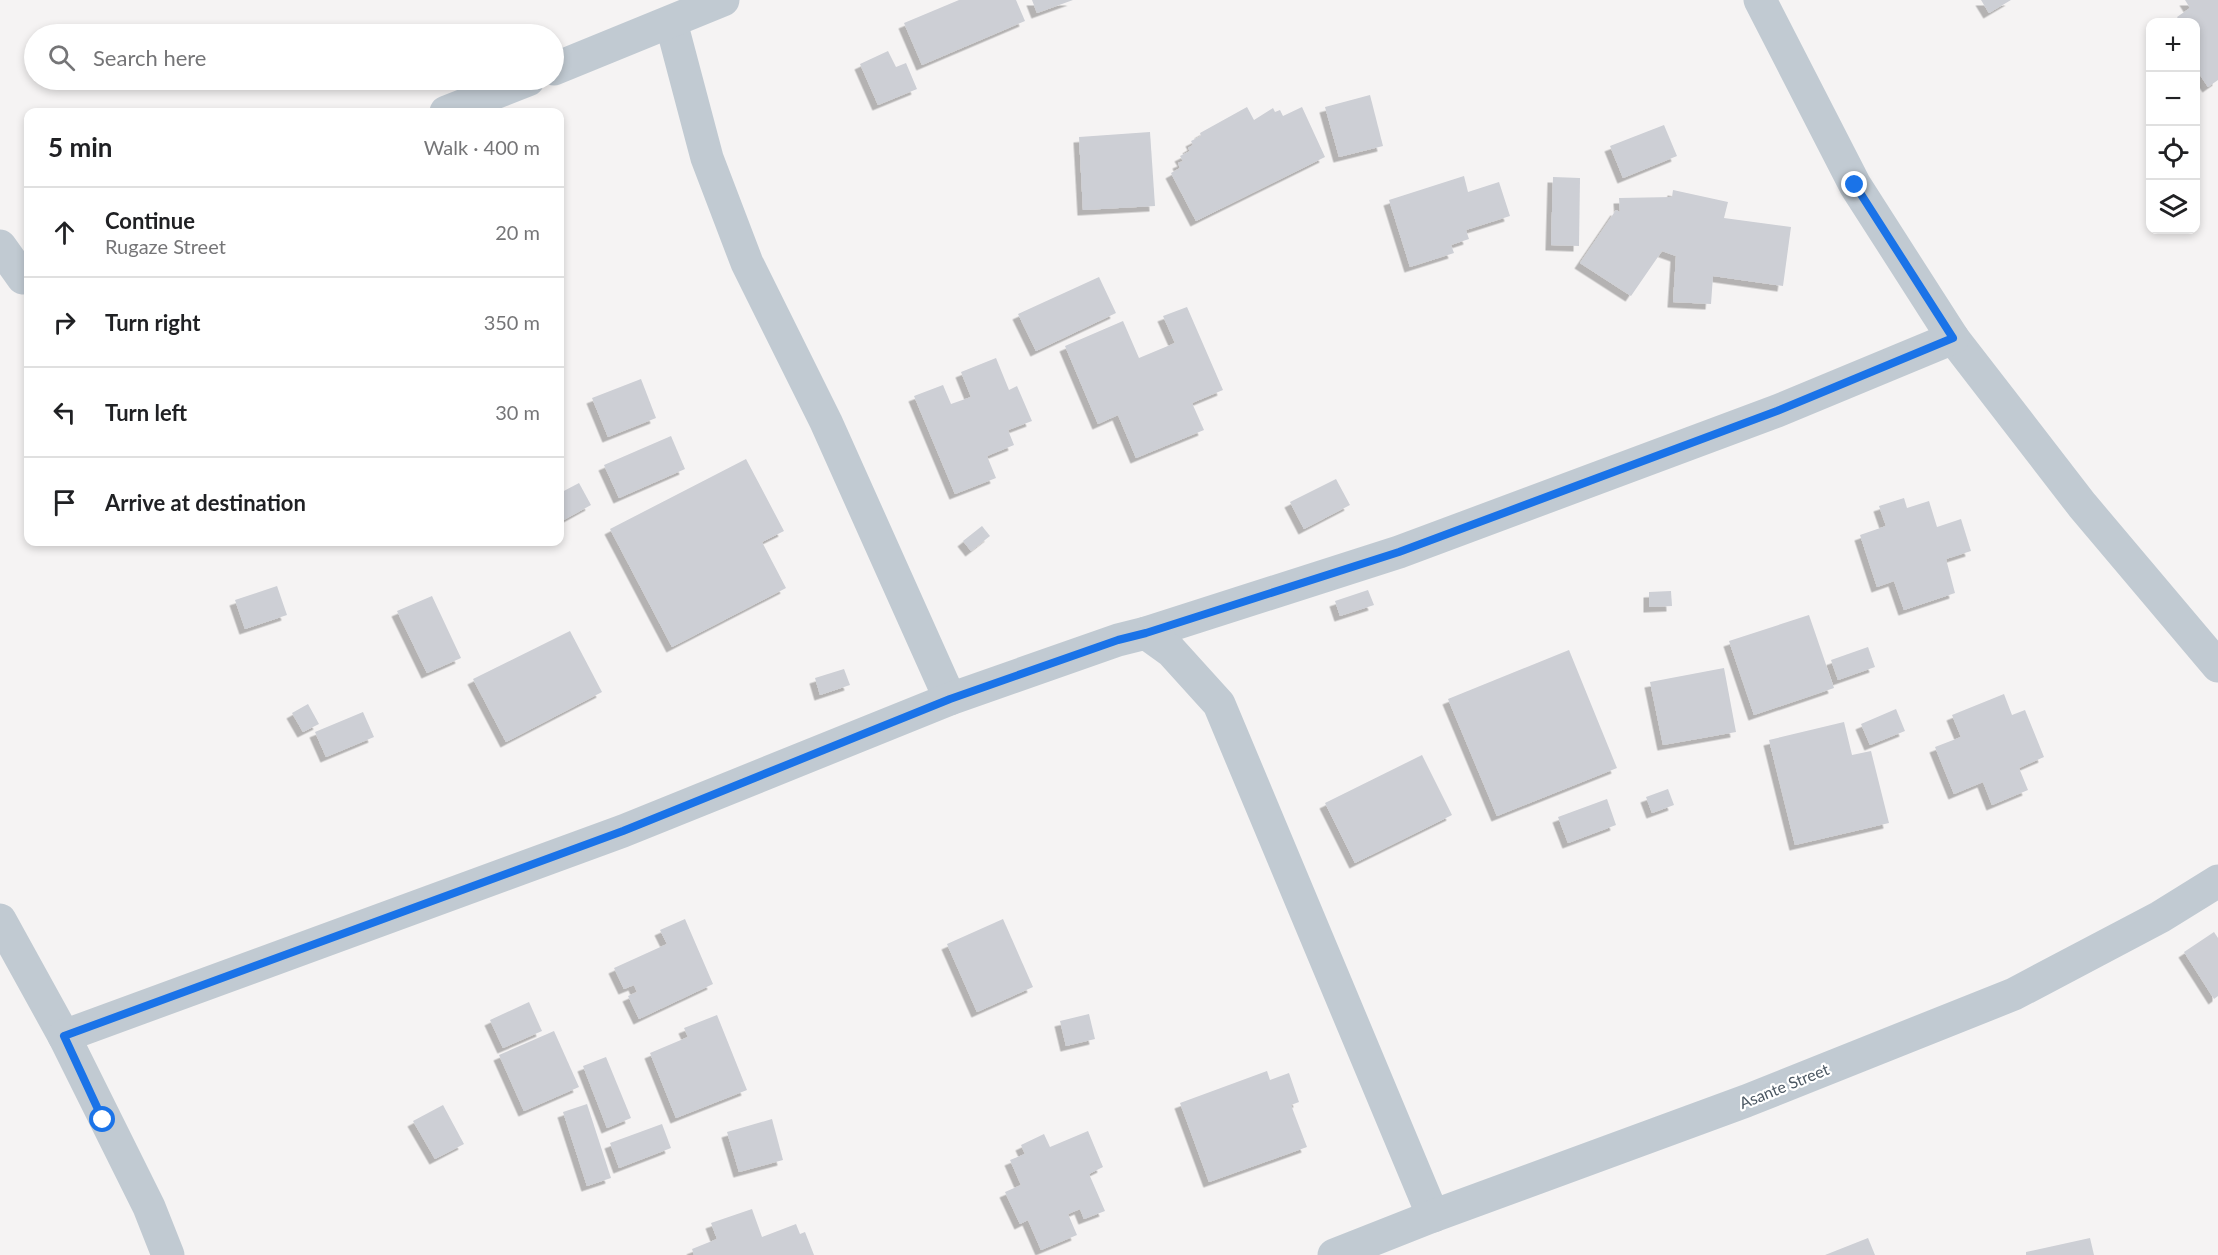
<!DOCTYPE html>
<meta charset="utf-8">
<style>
:root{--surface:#fff;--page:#f2f2f2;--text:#202124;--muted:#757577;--line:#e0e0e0}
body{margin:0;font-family:Lato,sans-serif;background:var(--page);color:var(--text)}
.controls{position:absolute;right:18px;top:18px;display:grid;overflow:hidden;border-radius:12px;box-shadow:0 3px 9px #0003}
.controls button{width:54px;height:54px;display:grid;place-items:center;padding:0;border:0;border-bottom:2px solid var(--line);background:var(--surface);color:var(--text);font:30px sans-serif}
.stop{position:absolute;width:18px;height:18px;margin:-14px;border:4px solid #1a73e8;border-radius:50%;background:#fff}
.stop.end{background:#1a73e8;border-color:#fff;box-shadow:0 2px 6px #0008}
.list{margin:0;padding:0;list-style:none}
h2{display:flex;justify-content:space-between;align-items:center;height:78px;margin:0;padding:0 24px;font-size:26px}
h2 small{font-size:20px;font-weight:400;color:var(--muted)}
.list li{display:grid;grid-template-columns:39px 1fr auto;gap:18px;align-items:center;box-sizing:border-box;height:90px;padding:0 24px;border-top:2px solid var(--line)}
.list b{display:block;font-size:22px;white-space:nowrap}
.list p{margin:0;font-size:20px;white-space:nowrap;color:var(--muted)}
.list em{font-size:20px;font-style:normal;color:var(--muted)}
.icon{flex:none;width:33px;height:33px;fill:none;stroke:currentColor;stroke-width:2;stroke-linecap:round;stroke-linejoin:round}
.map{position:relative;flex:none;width:2218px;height:1255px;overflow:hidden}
.search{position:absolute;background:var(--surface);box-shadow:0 3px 9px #0003;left:24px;top:24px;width:540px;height:66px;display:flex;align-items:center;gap:15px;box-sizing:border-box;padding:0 21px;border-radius:33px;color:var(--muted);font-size:22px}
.panel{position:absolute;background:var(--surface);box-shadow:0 3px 9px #0003;left:24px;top:108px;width:540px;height:438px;border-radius:12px}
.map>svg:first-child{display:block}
.building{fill:#cdcfd5;filter:url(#shadow)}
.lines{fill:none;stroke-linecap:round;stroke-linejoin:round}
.minor{stroke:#c1cad2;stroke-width:33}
.route{stroke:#1a73e8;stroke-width:8}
.labels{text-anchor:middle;stroke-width:4.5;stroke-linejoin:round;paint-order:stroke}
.street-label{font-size:16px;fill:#4a5661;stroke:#fff}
</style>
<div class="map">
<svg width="2218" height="1255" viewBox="0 0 2218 1255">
<defs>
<filter id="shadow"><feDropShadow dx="-5.5" dy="5.5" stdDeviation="0" flood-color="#0004"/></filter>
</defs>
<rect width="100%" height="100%" fill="#f5f3f3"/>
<!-- building -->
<g class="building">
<path d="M959,0H1016L1025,21L922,65L904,23Z"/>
<path d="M1032,0H1073L1037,13Z"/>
<path d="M1981,0H2011L1989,13Z"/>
<path d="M2185,0H2218V80L2208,87L2196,69V22H2181L2177,17L2190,8Z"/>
<path d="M888,51L896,67L906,63L917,89L878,105L860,64Z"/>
<path d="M1370,95L1383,146L1339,157L1325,107Z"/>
<path d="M1247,107L1254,120L1273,108L1275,112L1280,110L1283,116L1302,107L1325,157L1196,221L1171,173L1180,168L1178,163L1183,161L1180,156L1190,151L1188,148L1193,145L1191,141L1201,136L1200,133Z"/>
<path d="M1664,125L1677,156L1623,178L1610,146Z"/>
<path d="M1150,132L1155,206L1083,210L1079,137Z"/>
<path d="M1464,176L1468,192L1499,182L1510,216L1466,230L1469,239L1451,245L1454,253L1410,267L1389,200Z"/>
<path d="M1553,177L1580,178L1579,246L1551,245Z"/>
<path d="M1673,190L1728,202L1724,218L1791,227L1783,286L1713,276L1711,304L1673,302L1676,256L1662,251L1631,296L1580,263L1616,210L1620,212L1619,198L1672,197Z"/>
<path d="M1099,277L1116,313L1036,351L1018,314Z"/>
<path d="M1187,307L1223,390L1192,403L1204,430L1136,458L1118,415L1098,424L1065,346L1123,321L1139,358L1175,343L1163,316Z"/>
<path d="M996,358L1009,390L1017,386L1032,421L1008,430L1014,445L987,456L996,478L955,494L914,396L943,385L951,404L971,397L961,372Z"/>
<path d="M641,379L656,418L608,437L592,398Z"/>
<path d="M671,436L685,469L619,498L604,465Z"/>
<path d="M746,459L784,531L762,542L786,588L672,647L610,529Z"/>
<path d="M1336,479L1350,505L1304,529L1290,502Z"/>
<path d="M579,483L591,505L560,522V493Z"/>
<path d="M1904,498L1907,508L1929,501L1937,527L1961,519L1971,551L1946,559L1955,593L1904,610L1894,581L1877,587L1860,535L1886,526L1879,506Z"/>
<path d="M982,526L990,536L971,551L963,541Z"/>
<path d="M277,586L287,615L245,629L235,600Z"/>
<path d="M1368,590L1374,605L1340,616L1335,601Z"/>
<path d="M1671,591L1672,606L1649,607V592Z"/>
<path d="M432,596L461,658L427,673L397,611Z"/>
<path d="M1809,615L1834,688L1754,715L1729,641Z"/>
<path d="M570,631L602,692L506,742L473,679Z"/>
<path d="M1868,647L1875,667L1838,680L1831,660Z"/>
<path d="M1569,650L1617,768L1497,816L1448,699Z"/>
<path d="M1724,668L1736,732L1663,745L1650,682Z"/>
<path d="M844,669L850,685L820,695L815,678Z"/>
<path d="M2004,694L2012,715L2025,710L2044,757L2019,768L2028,790L1992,805L1983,782L1954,794L1935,747L1961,737L1952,715Z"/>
<path d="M308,704L319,724L303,732L292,713Z"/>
<path d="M1896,709L1905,731L1870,745L1861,724Z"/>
<path d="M363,712L374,737L326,757L315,732Z"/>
<path d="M1844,722L1852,755L1871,751L1889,823L1795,845L1769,740Z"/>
<path d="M1422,755L1452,815L1355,863L1325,803Z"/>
<path d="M1668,789L1674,805L1652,813L1646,797Z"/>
<path d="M1607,799L1616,825L1568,843L1558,817Z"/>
<path d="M685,919L713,984L639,1019L628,996L637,992L634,985L624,989L614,968L667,944L660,930Z"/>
<path d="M1003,919L1033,987L977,1012L947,944Z"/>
<path d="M2214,932L2218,938V996L2214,999L2184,952Z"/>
<path d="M529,1002L542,1031L503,1048L490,1020Z"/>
<path d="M1089,1014L1095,1039L1066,1046L1060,1021Z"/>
<path d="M717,1015L747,1090L676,1118L650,1053L688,1037L684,1028Z"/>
<path d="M554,1031L579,1087L524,1111L499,1055Z"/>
<path d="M606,1057L631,1118L607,1128L583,1066Z"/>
<path d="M1267,1071L1270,1080L1289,1073L1299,1102L1291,1105L1307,1147L1209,1182L1180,1103Z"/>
<path d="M587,1104L611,1178L587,1186L563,1112Z"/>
<path d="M443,1105L464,1144L435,1159L413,1121Z"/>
<path d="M772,1119L783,1160L739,1172L727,1132Z"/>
<path d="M662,1124L671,1148L619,1168L610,1143Z"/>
<path d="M1088,1131L1103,1167L1089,1174L1105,1211L1084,1219L1080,1209L1068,1214L1077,1235L1041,1250L1028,1220L1020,1224L1005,1192L1021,1185L1010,1160L1025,1154L1021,1145L1044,1134L1050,1147Z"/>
<path d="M752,1209L762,1237L796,1224L800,1234L805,1232L814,1255H694L692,1249L717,1239L711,1223Z"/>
<path d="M1868,1238L1875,1255H1825Z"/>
<path d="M2090,1238L2094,1255H2026V1252Z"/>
</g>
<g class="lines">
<!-- minor -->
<g class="minor">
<path d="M1760,0L1855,185L1953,338L2082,505L2218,666"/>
<path d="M671,22L707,158L747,263L826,422L950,699"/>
<path d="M554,69L723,0"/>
<path d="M446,112L528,80"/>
<path d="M0,246L23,278"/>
<path d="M1146,633L1399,552L1777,411L1953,338"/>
<path d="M0,920L64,1036L149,1207L168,1255"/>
<path d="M64,1036L623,831L950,699L1118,640L1146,633L1171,651L1219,704L1433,1216"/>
<path d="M1334,1255L1433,1216L1746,1101L2014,994L2160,917L2218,881"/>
</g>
</g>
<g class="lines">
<!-- route -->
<path class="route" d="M103,1120L64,1036L623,831L950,699L1118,640L1146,633L1399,552L1777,411L1953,338L1855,185"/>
</g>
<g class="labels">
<!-- street labels -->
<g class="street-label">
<text transform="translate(1784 1086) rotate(-22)" y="6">Asante Street</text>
</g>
</g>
</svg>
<div class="controls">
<button>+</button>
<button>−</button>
<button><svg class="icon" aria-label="locate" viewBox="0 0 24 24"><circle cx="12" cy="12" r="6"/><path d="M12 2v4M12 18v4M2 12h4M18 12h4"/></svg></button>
<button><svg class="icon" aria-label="layers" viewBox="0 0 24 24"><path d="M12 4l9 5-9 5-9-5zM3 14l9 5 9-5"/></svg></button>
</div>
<div class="stop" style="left:103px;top:1120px"></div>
<div class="stop end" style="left:1855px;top:185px"></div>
<div class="search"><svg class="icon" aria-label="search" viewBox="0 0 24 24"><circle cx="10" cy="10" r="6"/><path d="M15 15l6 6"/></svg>Search here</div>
<section class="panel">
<h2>5 min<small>Walk · 400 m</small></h2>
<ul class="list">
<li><svg class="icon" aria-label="ahead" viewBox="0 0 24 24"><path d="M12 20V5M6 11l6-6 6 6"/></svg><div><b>Continue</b><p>Rugaze Street</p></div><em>20 m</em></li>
<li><svg class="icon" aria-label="right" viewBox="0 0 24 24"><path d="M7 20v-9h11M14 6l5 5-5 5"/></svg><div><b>Turn right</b></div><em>350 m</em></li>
<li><svg class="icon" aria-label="left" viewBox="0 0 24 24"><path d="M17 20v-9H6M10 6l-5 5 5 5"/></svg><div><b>Turn left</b></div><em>30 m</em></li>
<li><svg class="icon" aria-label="arrive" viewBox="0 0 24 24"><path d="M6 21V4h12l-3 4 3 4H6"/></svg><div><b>Arrive at destination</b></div></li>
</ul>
</section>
</div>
